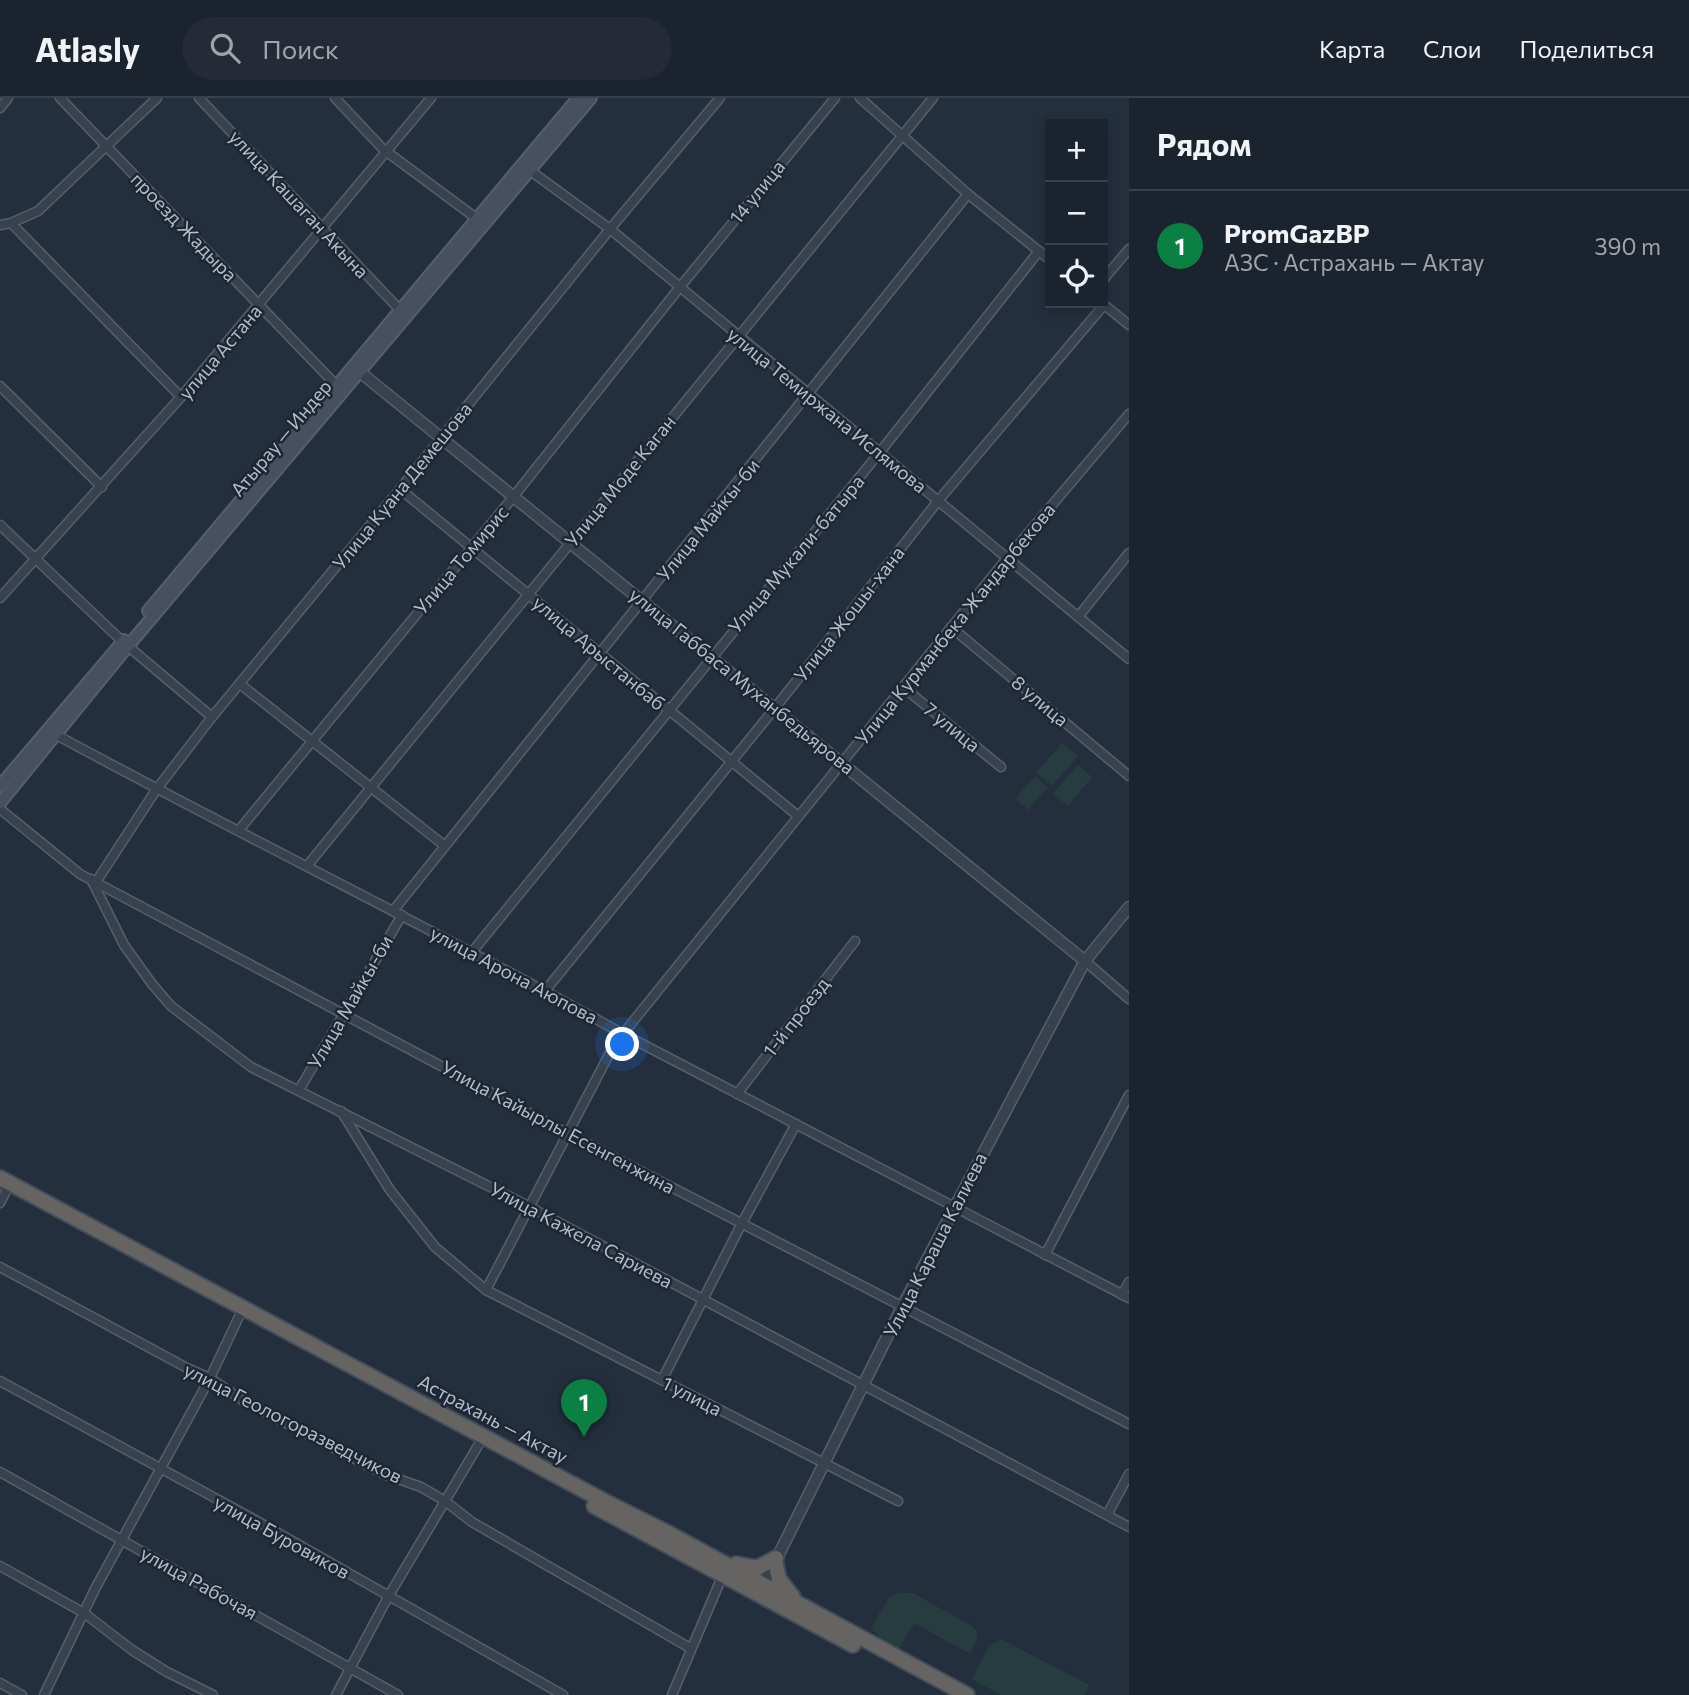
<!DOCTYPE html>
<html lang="ru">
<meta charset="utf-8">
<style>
:root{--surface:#1b232e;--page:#242b36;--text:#f1f3f6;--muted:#a0a4aa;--line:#39404a;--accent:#0b8043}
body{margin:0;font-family:Commissioner,sans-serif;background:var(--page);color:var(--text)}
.controls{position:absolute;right:21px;top:21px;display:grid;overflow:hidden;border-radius:0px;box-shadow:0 4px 10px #0003}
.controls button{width:63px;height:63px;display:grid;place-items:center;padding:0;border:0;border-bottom:2px solid var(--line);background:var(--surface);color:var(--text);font:35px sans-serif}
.you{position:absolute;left:623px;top:947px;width:24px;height:24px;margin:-18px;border:5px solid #fff;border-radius:50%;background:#1a73e8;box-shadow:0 0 0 10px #1a73e833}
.badge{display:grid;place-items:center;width:46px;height:46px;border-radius:50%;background:var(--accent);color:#fff;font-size:23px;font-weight:700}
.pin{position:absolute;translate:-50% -58px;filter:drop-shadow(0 2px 4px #0008)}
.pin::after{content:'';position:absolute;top:37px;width:24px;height:21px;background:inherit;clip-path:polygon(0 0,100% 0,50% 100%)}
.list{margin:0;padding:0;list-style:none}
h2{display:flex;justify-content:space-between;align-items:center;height:91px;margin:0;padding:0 28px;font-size:30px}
h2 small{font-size:23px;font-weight:400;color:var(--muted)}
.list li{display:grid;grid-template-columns:46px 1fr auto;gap:21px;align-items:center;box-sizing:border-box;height:112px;padding:0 28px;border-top:2px solid var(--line)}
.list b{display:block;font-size:26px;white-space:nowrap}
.list p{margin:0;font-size:23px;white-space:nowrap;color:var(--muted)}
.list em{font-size:23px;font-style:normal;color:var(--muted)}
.icon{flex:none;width:38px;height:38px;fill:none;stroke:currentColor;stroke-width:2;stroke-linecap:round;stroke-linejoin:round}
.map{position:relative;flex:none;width:1129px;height:1597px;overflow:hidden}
header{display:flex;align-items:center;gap:42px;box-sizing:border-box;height:98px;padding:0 35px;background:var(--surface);border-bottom:2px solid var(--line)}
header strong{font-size:33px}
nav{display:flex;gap:38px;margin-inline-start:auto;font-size:24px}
.search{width:490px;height:63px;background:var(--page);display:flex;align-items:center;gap:18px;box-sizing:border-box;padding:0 24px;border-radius:38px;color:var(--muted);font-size:26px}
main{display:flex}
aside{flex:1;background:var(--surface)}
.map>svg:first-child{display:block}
.green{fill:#263c3f}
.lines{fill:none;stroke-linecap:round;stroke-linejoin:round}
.minor-casing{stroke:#565f6c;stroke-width:11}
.tertiary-casing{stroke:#565f6c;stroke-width:13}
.secondary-casing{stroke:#565f6c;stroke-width:14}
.trunk-casing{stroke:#434c59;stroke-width:18}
.minor{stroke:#38414e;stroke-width:8}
.tertiary{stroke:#38414e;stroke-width:10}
.secondary{stroke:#465061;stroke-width:10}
.trunk{stroke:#656462;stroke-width:14}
.labels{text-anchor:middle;stroke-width:5;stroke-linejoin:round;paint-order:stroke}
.street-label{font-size:19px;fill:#b4bcc9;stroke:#1d2633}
</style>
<header>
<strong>Atlasly</strong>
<div class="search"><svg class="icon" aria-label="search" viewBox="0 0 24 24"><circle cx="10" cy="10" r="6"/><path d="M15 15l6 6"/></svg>Поиск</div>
<nav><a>Карта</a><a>Слои</a><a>Поделиться</a></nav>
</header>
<main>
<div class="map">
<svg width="1129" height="1597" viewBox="0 0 1129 1597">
<rect width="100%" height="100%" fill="#242f3e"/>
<!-- green -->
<g class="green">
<path d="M1062,645L1078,658L1052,688L1036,675Z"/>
<path d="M1078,667L1092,679L1068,708L1053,696Z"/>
<path d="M1035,678L1048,689L1028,712L1015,701Z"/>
<path d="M900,1495H913L970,1527L976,1532L978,1539L970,1556L914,1525L899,1551L884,1543L872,1531L873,1526L890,1498Z"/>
<path d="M1001,1541L1089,1587L1084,1597H1001L972,1581L989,1548Z"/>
</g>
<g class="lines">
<!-- minor casing -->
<g class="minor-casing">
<g id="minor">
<path d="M60,0L337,288"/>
<path d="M199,0L400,212"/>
<path d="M335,0L383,51L476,120"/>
<path d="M860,0L968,96L1050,162"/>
<path d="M0,10L8,0"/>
<path d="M528,71L610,131L1129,561"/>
<path d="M11,125L181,299"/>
<path d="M0,127L11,125L38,113L157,0"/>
<path d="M1103,182L1129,151"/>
<path d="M1102,205L1129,227"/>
<path d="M0,288L102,389"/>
<path d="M400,391L798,718"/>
<path d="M0,427L123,544L212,619"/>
<path d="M0,500L181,299L431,0"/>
<path d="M1078,519L1129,455"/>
<path d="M951,529L1129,678"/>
<path d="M240,586L445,748"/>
<path d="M903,589L1001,669"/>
<path d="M51,634C240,737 435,831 623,936L1129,1200"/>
<path d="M0,711L80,776L567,1035L1129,1326"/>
<path d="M239,732L514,398L680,189L835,0"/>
<path d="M307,768L933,0"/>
<path d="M91,781L124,847L152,886L171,908L251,969L528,1108L1129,1429"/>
<path d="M96,784L156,692L212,619L400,391L610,131L720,0"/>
<path d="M393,813L968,96"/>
<path d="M472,854L880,354L1039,153"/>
<path d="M1085,863L1129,901"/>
<path d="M545,893L775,610L938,403L1104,207"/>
<path d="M299,992L402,817"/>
<path d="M737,996L855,843"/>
<path d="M341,1013L390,1092L435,1149L486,1192L898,1403"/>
<path d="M0,1105L6,1093"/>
<path d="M1045,1157L1129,997"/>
<path d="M0,1169L187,1270L210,1280L242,1302L384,1376L421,1389L445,1403L472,1424L690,1550"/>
<path d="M486,1192L614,947L1008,459L1129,316"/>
<path d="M1122,1197L1129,1184"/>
<path d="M662,1282L742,1125L796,1026"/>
<path d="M0,1283L250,1419L563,1597"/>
<path d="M0,1374L398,1597"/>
<path d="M1107,1417L1129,1376"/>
<path d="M0,1468L84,1515L132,1552L167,1574L213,1597"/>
<path d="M0,1585L22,1597"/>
<path d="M44,1597L95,1491L210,1280L243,1210"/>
<path d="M336,1597L388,1499L479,1346"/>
<path d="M672,1597L724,1474"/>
</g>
</g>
<!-- tertiary casing -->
<g class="tertiary-casing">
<g id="tertiary">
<path d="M355,270L1085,863"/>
<path d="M762,1490L902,1209L1085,863L1129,809"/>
</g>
</g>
<!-- secondary casing -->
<g class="secondary-casing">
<g id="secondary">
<path d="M148,513L578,0"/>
<path d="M0,688L124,542"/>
<path d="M0,705L128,548L591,0"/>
</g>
</g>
<!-- trunk casing -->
<g class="trunk-casing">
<g id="trunk">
<path d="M0,1080L604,1403L666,1434L967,1597"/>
<path d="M594,1408L853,1547"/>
<path d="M775,1463L779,1481L793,1499"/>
<path d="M736,1466L757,1470L776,1460"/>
</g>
</g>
<!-- minor -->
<use href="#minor" class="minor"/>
<!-- tertiary -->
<use href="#tertiary" class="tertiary"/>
<!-- secondary -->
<use href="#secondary" class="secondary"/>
<!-- trunk -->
<use href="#trunk" class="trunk"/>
</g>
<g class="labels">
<!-- street labels -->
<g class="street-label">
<text transform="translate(757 94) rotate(-51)" y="7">14 улица</text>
<text transform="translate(299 106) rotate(47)" y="7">улица Кашаган Акына</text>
<text transform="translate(184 129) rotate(46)" y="7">проезд Жадыра</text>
<text transform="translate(220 254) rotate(-50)" y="7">улица Астана</text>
<text transform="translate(827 312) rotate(39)" y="7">улица Темиржана Ислямова</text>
<text transform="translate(281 340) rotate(-50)" y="7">Атырау — Индер</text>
<text transform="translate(620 383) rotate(-51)" y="7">Улица Моде Каган</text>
<text transform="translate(402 388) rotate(-51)" y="7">Улица Куана Демешова</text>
<text transform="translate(708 422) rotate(-51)" y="7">Улица Майкы-би</text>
<text transform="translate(796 456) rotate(-50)" y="7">Улица Мукали-батыра</text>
<text transform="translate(461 462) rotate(-50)" y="7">Улица Томирис</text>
<text transform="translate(849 516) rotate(-52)" y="7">Улица Жошы-хана</text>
<text transform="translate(955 526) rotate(-51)" y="7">Улица Курманбека Жандарбекова</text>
<text transform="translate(599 555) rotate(40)" y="7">улица Арыстанбаб</text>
<text transform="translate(742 583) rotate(39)" y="7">улица Габбаса Муханбедьярова</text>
<text transform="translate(1040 603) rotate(40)" y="7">8 улица</text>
<text transform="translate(952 629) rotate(39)" y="7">7 улица</text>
<text transform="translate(514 877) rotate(28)" y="7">улица Арона Аюпова</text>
<text transform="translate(350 904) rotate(-60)" y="7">Улица Майкы-би</text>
<text transform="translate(796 919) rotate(-52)" y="7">1-й проезд</text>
<text transform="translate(558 1029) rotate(28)" y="7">Улица Кайырлы Есенгенжина</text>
<text transform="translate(581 1137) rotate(28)" y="7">Улица Кажела Сариева</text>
<text transform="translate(935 1147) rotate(-63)" y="7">Улица Караша Калиева</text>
<text transform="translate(692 1298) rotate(27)" y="7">1 улица</text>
<text transform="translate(493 1321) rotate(28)" y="7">Астрахань — Актау</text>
<text transform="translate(293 1325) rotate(27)" y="7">улица Геологоразведчиков</text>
<text transform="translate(282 1439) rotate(29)" y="7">улица Буровиков</text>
<text transform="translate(199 1485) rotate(29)" y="7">улица Рабочая</text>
</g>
</g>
</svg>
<div class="controls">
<button>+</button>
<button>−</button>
<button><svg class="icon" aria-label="locate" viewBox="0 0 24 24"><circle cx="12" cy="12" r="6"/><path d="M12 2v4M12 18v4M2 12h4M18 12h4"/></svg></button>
</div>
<div class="you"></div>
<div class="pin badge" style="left:584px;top:1339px">1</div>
</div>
<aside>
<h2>Рядом<small></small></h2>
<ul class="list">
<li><span class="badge">1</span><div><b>PromGazBP</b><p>АЗС · Астрахань — Актау</p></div><em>390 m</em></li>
</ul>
</aside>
</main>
